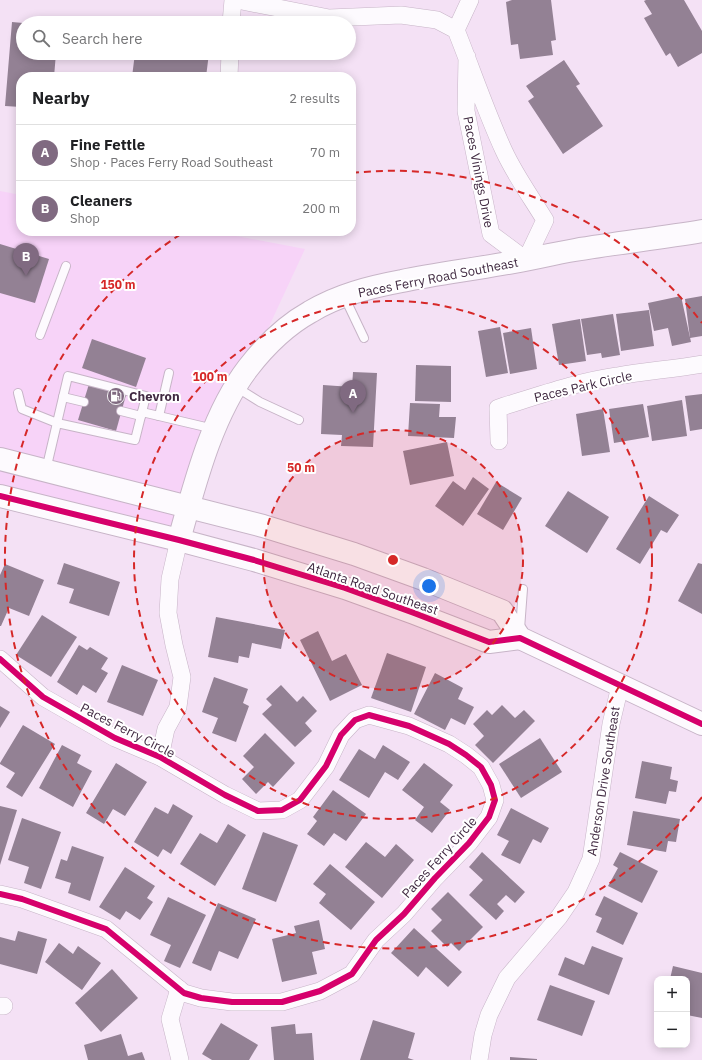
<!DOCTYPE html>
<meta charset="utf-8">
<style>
:root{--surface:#fff;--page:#f2f2f2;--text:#202124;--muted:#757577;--line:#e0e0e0;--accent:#806a81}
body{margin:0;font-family:"IBM Plex Sans",sans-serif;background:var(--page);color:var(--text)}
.controls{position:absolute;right:12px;bottom:12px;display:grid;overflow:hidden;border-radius:8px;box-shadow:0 2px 10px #0003}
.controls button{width:36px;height:36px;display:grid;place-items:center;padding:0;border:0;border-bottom:1px solid var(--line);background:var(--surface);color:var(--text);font:20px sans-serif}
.you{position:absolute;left:429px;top:586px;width:14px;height:14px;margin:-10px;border:3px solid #fff;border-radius:50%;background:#1a73e8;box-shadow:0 0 0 6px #1a73e833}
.badge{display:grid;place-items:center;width:26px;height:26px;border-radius:50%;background:var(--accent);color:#fff;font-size:13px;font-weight:700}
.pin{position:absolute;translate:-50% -33px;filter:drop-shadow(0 1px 2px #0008)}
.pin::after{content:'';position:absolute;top:21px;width:14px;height:12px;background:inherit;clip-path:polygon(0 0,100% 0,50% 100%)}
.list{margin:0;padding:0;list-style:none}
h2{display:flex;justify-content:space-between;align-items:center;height:52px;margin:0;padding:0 16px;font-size:17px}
h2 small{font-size:13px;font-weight:400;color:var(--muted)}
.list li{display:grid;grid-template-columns:26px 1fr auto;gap:12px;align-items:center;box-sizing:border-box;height:56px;padding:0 16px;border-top:1px solid var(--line)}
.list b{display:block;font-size:15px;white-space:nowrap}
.list p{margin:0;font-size:13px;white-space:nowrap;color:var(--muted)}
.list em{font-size:13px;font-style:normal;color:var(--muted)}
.icon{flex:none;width:22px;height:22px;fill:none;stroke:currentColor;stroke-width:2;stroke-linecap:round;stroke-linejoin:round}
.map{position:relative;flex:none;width:702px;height:1060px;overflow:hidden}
.search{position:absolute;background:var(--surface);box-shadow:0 2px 10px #0003;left:16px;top:16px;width:340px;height:44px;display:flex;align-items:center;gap:10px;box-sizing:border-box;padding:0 14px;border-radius:22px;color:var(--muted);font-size:15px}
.panel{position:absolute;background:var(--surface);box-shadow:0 2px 10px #0003;left:16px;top:72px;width:340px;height:164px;border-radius:16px}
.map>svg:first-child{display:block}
.built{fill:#f7d3f8}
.building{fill:#938194}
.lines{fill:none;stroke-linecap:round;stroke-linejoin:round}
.service-casing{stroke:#c7b4c7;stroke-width:10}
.minor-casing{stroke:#c7b4c7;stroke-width:18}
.secondary-casing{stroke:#c7b4c7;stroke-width:24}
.service{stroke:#fdfafe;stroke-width:8}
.minor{stroke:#fdfafe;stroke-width:17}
.secondary{stroke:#fdfafe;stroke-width:22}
.cycleway-casing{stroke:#fff;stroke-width:8}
.cycleway{stroke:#d6006c;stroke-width:6}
.ring{fill:none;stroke:#d62828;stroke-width:2;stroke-dasharray:7 5}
.labels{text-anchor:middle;stroke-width:4;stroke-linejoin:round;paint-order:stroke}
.street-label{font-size:13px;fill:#412a42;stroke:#fff}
.poi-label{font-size:13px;font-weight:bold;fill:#412a42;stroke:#fff;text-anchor:start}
.centre{fill:#d62828;stroke:#fff;stroke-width:2}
.ring-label{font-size:12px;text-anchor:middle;font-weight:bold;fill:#d62828;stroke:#fff;stroke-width:4;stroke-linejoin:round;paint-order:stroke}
</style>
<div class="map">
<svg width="702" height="1060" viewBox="0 0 702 1060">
<rect width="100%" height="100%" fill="#f4e1f5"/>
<!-- built -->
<path class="built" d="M0,191L21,195V231H210L305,249L165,550L0,504Z"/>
<!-- building -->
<g class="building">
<path d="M512,0H551L556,40L551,41L553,55L520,59L518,44L511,45L506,2Z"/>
<path d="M646,0H684L702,31V53L678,67L670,53L666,56L644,18L652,14L644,1Z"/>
<path d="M12,22L23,23V53H56L54,77H21V107L5,106Z"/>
<path d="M135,53H209L206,77H132Z"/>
<path d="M564,60L580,84L576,86L603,126L563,154L528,101L534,97L526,86Z"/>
<path d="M0,244L49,259L35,303L0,293Z"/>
<path d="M681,296L691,342L672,346L668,328L654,331L648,303Z"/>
<path d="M702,296V336L690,338L685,299Z"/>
<path d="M649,310L654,346L621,351L616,314Z"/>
<path d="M613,314L620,355L602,358L601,353L587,355L581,319Z"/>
<path d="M580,319L586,361L559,365L552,324Z"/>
<path d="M500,327L508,373L486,377L478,331Z"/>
<path d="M531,328L537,369L510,374L503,333Z"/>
<path d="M92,339L146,358L136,387L82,368Z"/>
<path d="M416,365L451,366V402L415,401Z"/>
<path d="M353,372L377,373L373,447L341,446L342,435L321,434L323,385L352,387Z"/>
<path d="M89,384L126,395L116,431L78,420Z"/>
<path d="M702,394V429L690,431L685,396Z"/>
<path d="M682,400L687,436L652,441L647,406Z"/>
<path d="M410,403L440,404L439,417H456L454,438L408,436Z"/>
<path d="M643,404L649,437L614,443L609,409Z"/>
<path d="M603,409L610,452L582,456L576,414Z"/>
<path d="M447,442L454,476L410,485L403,451Z"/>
<path d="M473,477L489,489L463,526L435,506L453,481L465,490Z"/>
<path d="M496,482L522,498L503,530L477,514Z"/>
<path d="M568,491L609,517L587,553L545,526Z"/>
<path d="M649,496L679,515L667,533L661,530L640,564L616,549Z"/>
<path d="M64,563L120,582L109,616L69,603L74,589L57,584Z"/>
<path d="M698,563L702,564V614L678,601Z"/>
<path d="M5,564L44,580L29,616L9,608L1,626H0V575Z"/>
<path d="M42,615L77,637L51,677L16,655Z"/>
<path d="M216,617L285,630L281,649L252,643L249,658L239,656L238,663L208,657Z"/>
<path d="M318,631L332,661L346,654L362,685L330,701L300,640Z"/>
<path d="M79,645L87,650L90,647L108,658L101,669L108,673L96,693L83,685L77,695L57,682Z"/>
<path d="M387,653L426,667L411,712L371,698Z"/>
<path d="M122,665L158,680L143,716L107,702Z"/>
<path d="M435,673L463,688L458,699L474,707L465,725L451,718L445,730L414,714Z"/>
<path d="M214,677L248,689L243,703L249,706L236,742L212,733L218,718L202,712Z"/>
<path d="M281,685L297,702L303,696L317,711L305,723L312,731L295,747L262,714L272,705L266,699Z"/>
<path d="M502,705L515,718L524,710L535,721L493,763L475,745L484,736L473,724L487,710L492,715Z"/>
<path d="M0,706L10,712L0,728Z"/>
<path d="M23,725L55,744L22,797L6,787L15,773L0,764V763Z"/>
<path d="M265,733L295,763L273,787L268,782L256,794L242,779L254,767L243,756Z"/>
<path d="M540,738L562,772L521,798L499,764Z"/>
<path d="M62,745L81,755L77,763L92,771L73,807L39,788Z"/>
<path d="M383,745L410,762L398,780L385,772L369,798L339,780L359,749L375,759Z"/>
<path d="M642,761L672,767L670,779L678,781L676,792L669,791L666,804L635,798Z"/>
<path d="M116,763L147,782L125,816L113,809L104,824L86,813Z"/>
<path d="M424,763L453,785L440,802L450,810L432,833L415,820L424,807L402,790Z"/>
<path d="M333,790L366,814L346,841L334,833L324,846L307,834L317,821L313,817Z"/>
<path d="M173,804L193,816L171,854L163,849L158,857L134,842L155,807L168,814Z"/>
<path d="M0,806L17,810L0,865Z"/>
<path d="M511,808L549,828L541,843L533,839L520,864L501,855L509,841L497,835Z"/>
<path d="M633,811L680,819L676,842L668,841L666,852L627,845Z"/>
<path d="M22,818L61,832L41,889L24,883L29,867L8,860Z"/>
<path d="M228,824L246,835L215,886L180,864L200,833L217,843Z"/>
<path d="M263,832L298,845L276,902L242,889Z"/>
<path d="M366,842L385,857L396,844L414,860L382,898L345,867Z"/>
<path d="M72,846L104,857L90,901L68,893L71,883L55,878L61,859L67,861Z"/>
<path d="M482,852L525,892L515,903L506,895L497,904L504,911L496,920L469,895L483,880L469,867Z"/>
<path d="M620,852L658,871L642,903L608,886L618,868L613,865Z"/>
<path d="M330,864L375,902L351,930L319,903L326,894L313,884Z"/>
<path d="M125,867L155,886L147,898L153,902L140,920L126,911L120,920L99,907Z"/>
<path d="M448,892L483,927L459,951L451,943L447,947L431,931L442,920L431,909Z"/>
<path d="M604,896L638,913L623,945L596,932L602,918L595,915Z"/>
<path d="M168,897L206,915L180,968L164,961L171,945L150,935Z"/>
<path d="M218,903L256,919L238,959L219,951L211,971L192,963Z"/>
<path d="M319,920L325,949L312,952L317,974L282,982L272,939L296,933L294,926Z"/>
<path d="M414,928L462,972L448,987L426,967L418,977L391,953Z"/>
<path d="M18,931L47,939L37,974L0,964V937L15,941Z"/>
<path d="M59,943L73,954L78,946L101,963L82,990L45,962Z"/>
<path d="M592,946L623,958L609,995L558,975L565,957L584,965Z"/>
<path d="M673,966L702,973V1018L687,1015V979H670Z"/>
<path d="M112,969L138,998L101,1032L75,1003Z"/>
<path d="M550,985L595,1001L582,1036L537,1020Z"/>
<path d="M373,1020L415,1033L408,1058L414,1060H360Z"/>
<path d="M221,1023L258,1045L249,1060H212L202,1054Z"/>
<path d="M295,1024L296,1034L312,1033L314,1060H274L271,1027Z"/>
<path d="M121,1034L128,1056L142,1052L145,1060H88L84,1045Z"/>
<path d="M510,1057L537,1059V1060H510Z"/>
</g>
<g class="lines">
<!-- service casing -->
<g class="service-casing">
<g id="service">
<path d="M344,296L364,338"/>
<path d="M40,335L66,266"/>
<path d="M236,387L260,402L299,420"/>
<path d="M18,393L22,409L57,423L135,440L146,396L68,376L46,470"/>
<path d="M63,397L84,402"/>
<path d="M121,411L141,416"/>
<path d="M142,412L214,429"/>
<path d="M159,416L169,373"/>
<path d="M520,629L523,589"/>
</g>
</g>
<!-- minor casing -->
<g class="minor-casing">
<g id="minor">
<path d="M237,0L329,18L401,15L437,20L456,30C472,70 486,112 504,151C515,175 531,197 545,220L526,260L491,234L466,111L467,57"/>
<path d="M231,23L233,0"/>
<path d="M456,30L470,0"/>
<path d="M229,77L230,53"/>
<path d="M499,441L498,408C537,396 576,382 617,376C645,371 674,369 702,364"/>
<path d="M0,659L43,697L115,738L160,757L225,795L258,811L282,810L300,800L326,766L341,735L355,720L369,715L409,726L449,744L466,755L481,767L491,785L495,800L489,817L469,843L435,878L404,914L376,940L352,974L320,991L282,1002H232L201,998L184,993L106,929L22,899L0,894"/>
<path d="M160,757L166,729L178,707L182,677L174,645L168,613L170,579L179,540"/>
<path d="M179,989L170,1019L180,1060"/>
<path d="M0,1006H4"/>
<path d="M479,1060L483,1035L489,1015L507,978L559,917L576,892L591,859L611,724L620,686"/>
</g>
</g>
<!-- secondary casing -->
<g class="secondary-casing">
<g id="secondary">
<path d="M0,459L263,526L354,554L423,579L502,611L520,638L702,724"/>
<path d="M0,496L179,540L254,560L345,588L414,613L489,642L520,638"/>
<path d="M179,540C195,483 212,415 248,368C265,346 285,326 310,312C338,295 370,287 402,281C435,274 469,270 502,264C527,260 551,254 575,250C617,243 660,238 702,231"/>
</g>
</g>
<!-- service -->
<use href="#service" class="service"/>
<!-- minor -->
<use href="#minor" class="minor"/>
<!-- secondary -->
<use href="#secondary" class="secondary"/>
<!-- cycleway casing -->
<g class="cycleway-casing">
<g id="cycleway">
<path d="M0,496L179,540L254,560L345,588L414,613L489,642L520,638L702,724"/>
<path d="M0,659L43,697L115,738L160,757L225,795L258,811L282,810L300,800L326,766L341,735L355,720L369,715L409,726L449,744L466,755L481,767L491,785L495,800L489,817L469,843L435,878L404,914L376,940L352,974L320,991L282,1002H232L201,998L184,993L106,929L22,899L0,894"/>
</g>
</g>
<!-- cycleway -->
<use href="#cycleway" class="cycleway"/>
</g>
<!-- distance rings -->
<circle cx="393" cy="560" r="130" fill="#d62828" fill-opacity=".12"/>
<g class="ring">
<circle cx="393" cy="560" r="130"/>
<circle cx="393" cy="560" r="259"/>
<path d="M702 797A389 389 0 1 1 184 232M352 173A389 389 0 0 1 702 323"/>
</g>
<!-- icons -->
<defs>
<g id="fuel-disc" transform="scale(0.9)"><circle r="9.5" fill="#806a81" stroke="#fff"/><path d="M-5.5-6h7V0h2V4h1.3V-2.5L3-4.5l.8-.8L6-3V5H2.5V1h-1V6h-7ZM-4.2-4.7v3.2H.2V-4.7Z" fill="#fff"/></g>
</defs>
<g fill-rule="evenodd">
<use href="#fuel-disc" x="116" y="396"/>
</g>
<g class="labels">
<!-- street labels -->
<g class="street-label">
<text transform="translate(479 172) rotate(79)" y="5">Paces Vinings Drive</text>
<text transform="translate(438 277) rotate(-11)" y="5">Paces Ferry Road Southeast</text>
<text transform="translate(583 386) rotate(-13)" y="5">Paces Park Circle</text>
<text transform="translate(373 588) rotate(19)" y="5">Atlanta Road Southeast</text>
<text transform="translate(128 730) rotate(27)" y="5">Paces Ferry Circle</text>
<text transform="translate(603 781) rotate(-81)" y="5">Anderson Drive Southeast</text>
<text transform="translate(439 857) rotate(-48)" y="5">Paces Ferry Circle</text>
</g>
<!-- poi labels -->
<g class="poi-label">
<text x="129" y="401">Chevron</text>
</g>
</g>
<circle cx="393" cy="560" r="6" class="centre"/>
<g class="ring-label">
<text x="118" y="289">150 m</text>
<text x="210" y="381">100 m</text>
<text x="301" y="472">50 m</text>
</g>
</svg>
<div class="controls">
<button>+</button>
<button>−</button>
</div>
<div class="you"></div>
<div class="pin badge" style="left:353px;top:413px">A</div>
<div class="pin badge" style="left:26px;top:276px">B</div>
<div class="search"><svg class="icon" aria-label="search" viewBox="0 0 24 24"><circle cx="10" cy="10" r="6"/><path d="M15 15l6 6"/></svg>Search here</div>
<section class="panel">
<h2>Nearby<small>2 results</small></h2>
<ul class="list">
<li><span class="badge">A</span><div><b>Fine Fettle</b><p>Shop · Paces Ferry Road Southeast</p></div><em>70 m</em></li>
<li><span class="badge">B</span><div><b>Cleaners</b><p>Shop</p></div><em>200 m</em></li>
</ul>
</section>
</div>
